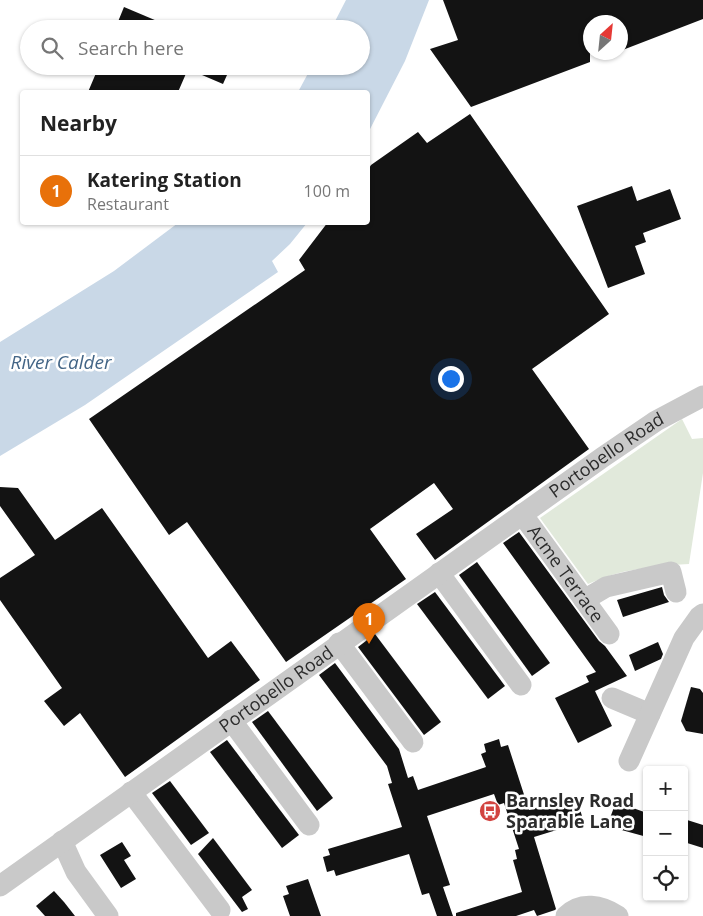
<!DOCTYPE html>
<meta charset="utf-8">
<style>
:root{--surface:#fff;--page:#f6f6f6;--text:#222;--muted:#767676;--line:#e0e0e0;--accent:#7c3aed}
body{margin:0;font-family:"Open Sans",sans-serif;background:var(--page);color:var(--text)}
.controls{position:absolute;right:15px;bottom:15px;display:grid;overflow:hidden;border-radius:5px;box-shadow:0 1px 4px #0004}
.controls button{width:45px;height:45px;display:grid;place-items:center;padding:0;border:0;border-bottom:1px solid var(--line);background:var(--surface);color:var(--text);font:25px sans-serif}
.compass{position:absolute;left:583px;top:15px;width:45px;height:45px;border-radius:50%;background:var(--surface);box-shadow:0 1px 4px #0004;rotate:27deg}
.you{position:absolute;left:450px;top:378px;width:18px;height:18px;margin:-12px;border:4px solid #fff;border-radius:50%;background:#1a73e8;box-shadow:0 0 0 8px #1a73e833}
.badge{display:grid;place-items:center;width:32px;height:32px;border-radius:50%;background:var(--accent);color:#fff;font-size:16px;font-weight:700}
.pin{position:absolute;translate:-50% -41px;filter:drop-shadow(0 1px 2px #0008)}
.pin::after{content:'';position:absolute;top:26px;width:18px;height:15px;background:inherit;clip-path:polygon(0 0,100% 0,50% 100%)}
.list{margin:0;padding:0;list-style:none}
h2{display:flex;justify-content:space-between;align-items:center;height:65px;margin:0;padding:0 20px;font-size:21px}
h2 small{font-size:16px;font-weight:400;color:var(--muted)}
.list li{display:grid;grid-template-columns:32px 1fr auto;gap:15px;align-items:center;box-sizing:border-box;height:70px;padding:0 20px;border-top:1px solid var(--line)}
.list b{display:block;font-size:19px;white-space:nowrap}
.list p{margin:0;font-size:16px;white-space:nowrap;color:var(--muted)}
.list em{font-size:16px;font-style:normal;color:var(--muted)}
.icon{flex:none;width:28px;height:28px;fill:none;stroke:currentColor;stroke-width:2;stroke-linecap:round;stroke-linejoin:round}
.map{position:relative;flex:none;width:703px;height:916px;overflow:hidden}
.search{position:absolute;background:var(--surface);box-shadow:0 1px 4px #0004;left:20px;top:20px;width:350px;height:55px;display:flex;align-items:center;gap:12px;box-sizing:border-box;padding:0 18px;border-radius:28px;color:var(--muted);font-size:19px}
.panel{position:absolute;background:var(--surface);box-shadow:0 1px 4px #0004;left:20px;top:90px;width:350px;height:135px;border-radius:5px}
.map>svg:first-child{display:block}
.green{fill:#e1e9db}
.water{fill:#c9d8e7}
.building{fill:#131313}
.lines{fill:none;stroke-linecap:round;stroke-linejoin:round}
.street{stroke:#c9c9c9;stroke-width:21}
.labels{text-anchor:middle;stroke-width:5;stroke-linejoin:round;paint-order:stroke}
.street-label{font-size:18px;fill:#2c2c2c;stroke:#fff}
.poi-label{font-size:18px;font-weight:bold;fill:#2c2c2c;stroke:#fff;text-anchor:start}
.water-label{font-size:19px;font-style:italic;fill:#436586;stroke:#fff}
</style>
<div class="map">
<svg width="703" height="916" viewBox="0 0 703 916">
<rect width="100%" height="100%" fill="#fff"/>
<!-- green -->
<path class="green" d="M682,419L692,439L703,438V473L689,564C654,566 620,569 588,584L540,518Z"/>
<!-- water -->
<g class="water">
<path d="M346,0H429L405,61L368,133V92H298L312,66H361V29H331Z"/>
<path d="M178,223H307L290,244L272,261L278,272L85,405L0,456V342L114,271Z"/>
</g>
<!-- building -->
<g class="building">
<path d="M443,0H703V19L620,51V22H590V62L471,107L430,49L458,40Z"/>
<path d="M124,7L176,29H115Z"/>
<path d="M99,66H231L223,84L188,69L178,92H88Z"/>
<path d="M470,114L609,314L532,369L589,449L435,560L416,534L453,509L434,483L370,529L406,579L286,662L187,522L169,535L89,419L305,270L299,260L328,222H368V170L371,165L418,132L427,143Z"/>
<path d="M632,186L637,201L670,189L681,219L643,233L646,242L635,246L645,274L608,288L577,206Z"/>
<path d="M0,487L18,488L55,540L102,508L208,658L231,641L260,680L125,777L80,713L64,726L44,701L62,688L0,600V578L35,555L0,506Z"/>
<path d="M519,532L599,641L605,646L627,676L595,691L612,726L578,743L555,698L589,682L586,676L596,672L503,543Z"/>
<path d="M477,562L550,663L532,676L459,575Z"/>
<path d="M662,587L664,595L669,602L623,617L617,600Z"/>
<path d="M435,592L505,686L488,699L417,604Z"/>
<path d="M375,634L441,722L424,735L358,647Z"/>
<path d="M658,642L663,654L661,659L635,671L629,655Z"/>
<path d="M335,663L399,749L408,778L413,776L418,790L486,767L481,754L486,752L484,744L499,739L501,747L508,745L529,810L568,798L569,802L577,800L582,816L574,819L576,824L534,837L556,909L555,910L537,916L534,910L516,916H456V913L522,892L513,860L517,859L515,850L519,849L504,803L498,805L494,794L427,816L450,885L443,887L453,916H437L429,893L422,895L409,854L336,876L334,870L327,872L323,857L330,855L328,849L402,827L388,784L392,783L387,766L319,675Z"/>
<path d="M691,687L700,689L703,693V734L686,731L681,721Z"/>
<path d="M268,711L333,798L317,811L252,722Z"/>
<path d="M227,740L299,835L282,848L210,752Z"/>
<path d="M170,781L209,833L191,845L152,793Z"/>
<path d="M616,802L647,813V837L607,826Z"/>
<path d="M684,819L703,825V848L684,842Z"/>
<path d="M213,838L252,890L242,897L248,909L242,912L198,854Z"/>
<path d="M122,842L131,856L124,860L136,879L121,888L100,855Z"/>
<path d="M308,879L321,916H290L283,896L289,894L286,886Z"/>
<path d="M54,891L64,902L75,916H45L36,906Z"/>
</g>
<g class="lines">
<!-- street -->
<g class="street">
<path id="s1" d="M522,514L609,634"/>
<path d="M439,573L521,685"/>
<path d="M584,600L606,587L671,572L676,592"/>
<path d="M339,643L413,742"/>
<path d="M612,698L650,714"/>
<path d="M231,720L309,825"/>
<path d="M629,761L684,638L699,617L703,614"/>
<path d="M131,792L220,910"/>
<path d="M62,841L76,872L108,916"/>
<path id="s2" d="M0,886L603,457L656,421L703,396"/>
<path d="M566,916C581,901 601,905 618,916"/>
</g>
</g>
<!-- icons -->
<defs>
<g id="bus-disc" transform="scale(1.125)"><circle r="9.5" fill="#d24440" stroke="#fff"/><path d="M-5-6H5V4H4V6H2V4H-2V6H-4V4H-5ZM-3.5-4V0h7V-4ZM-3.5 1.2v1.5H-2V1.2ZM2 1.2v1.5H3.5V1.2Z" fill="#fff"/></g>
</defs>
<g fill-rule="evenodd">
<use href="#bus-disc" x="490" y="811"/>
</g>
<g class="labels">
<!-- street labels -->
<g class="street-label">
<text dy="6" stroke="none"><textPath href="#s2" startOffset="744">Portobello Road</textPath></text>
<text dy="6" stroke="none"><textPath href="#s1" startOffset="74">Acme Terrace</textPath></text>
<text dy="6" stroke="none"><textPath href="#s2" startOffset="339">Portobello Road</textPath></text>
</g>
<!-- poi labels -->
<g class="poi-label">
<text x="506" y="807">Barnsley Road<tspan x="506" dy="21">Sparable Lane</tspan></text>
</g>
<!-- water labels -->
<g class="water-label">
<text x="61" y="369">River Calder</text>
</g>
</g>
</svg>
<div class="controls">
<button>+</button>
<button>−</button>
<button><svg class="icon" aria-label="locate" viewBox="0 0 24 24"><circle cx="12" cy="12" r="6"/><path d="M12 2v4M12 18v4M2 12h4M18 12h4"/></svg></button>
</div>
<svg class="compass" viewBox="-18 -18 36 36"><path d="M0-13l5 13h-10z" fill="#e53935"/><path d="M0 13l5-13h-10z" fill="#767676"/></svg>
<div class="you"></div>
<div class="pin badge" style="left:369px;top:644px;background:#e8710a">1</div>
<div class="search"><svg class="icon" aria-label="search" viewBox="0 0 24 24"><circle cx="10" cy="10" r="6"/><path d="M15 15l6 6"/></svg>Search here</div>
<section class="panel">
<h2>Nearby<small></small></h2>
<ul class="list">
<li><span class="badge" style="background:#e8710a">1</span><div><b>Katering Station</b><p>Restaurant</p></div><em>100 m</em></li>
</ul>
</section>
</div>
